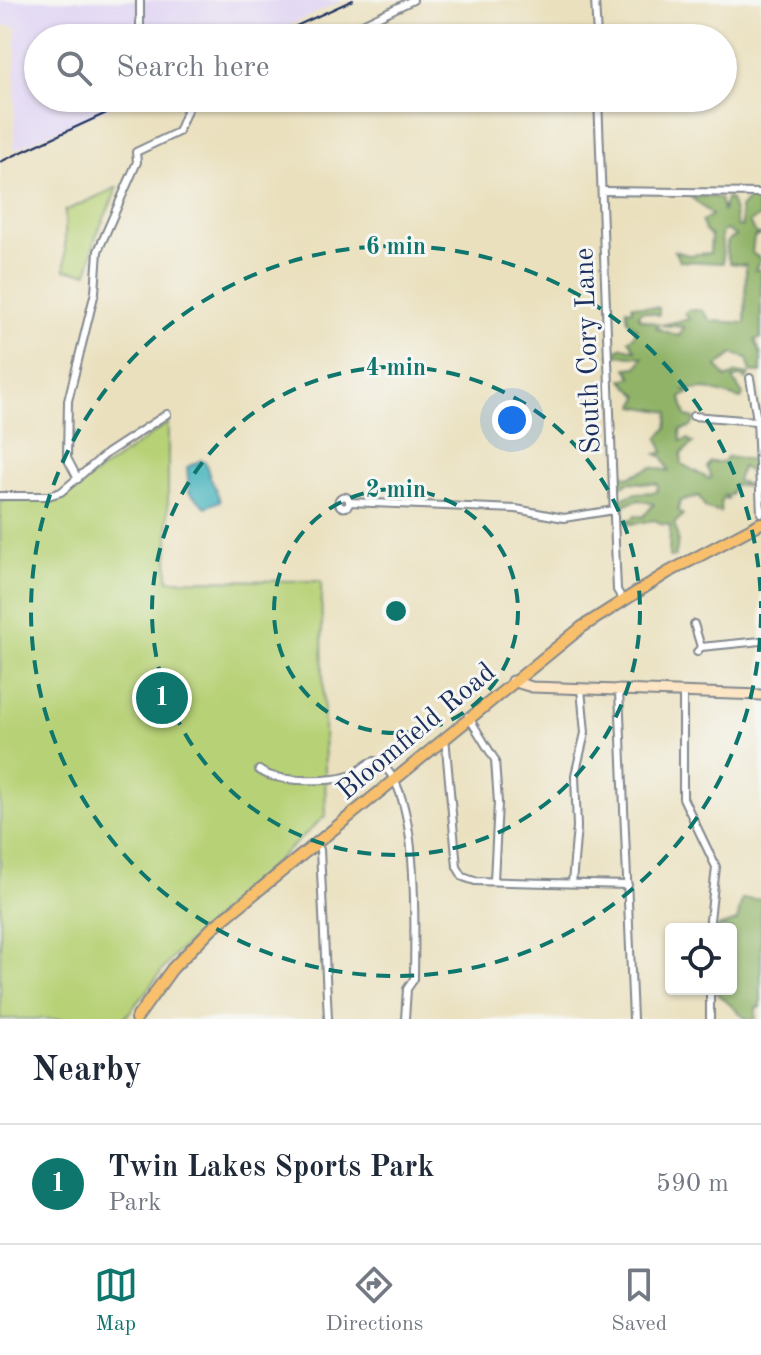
<!DOCTYPE html>
<style>
:root{--surface:#fff;--page:#f6f6f7;--text:#1f2937;--muted:#747a83;--line:#e0e1e3;--accent:#0f766e}
body{margin:0;font-family:"Old Standard TT",serif;background:var(--page);color:var(--text)}
.controls{position:absolute;right:24px;bottom:24px;display:grid;overflow:hidden;border-radius:8px;box-shadow:0 2px 6px #0004}
.controls button{width:72px;height:72px;display:grid;place-items:center;padding:0;border:0;border-bottom:2px solid var(--line);background:var(--surface);color:var(--text);font:40px sans-serif}
.you{position:absolute;left:512px;top:420px;width:28px;height:28px;margin:-20px;border:6px solid #fff;border-radius:50%;background:#1a73e8;box-shadow:0 0 0 12px #1a73e833}
.badge{display:grid;place-items:center;width:52px;height:52px;border-radius:50%;background:var(--accent);color:#fff;font-size:26px;font-weight:700}
.pin{position:absolute;translate:-50% -50%;border:4px solid #fff;box-shadow:0 2px 8px #0006}
.list{margin:0;padding:0;list-style:none}
h2{display:flex;justify-content:space-between;align-items:center;height:104px;margin:0;padding:0 32px;font-size:34px}
h2 small{font-size:26px;font-weight:400;color:var(--muted)}
.list li{display:grid;grid-template-columns:52px 1fr auto;gap:24px;align-items:center;box-sizing:border-box;height:120px;padding:0 32px;border-top:2px solid var(--line)}
.list b{display:block;font-size:30px;white-space:nowrap}
.list p{margin:0;font-size:26px;white-space:nowrap;color:var(--muted)}
.list em{font-size:26px;font-style:normal;color:var(--muted)}
.icon{flex:none;width:44px;height:44px;fill:none;stroke:currentColor;stroke-width:2;stroke-linecap:round;stroke-linejoin:round}
.map{position:relative;flex:none;width:761px;height:1019px;overflow:hidden}
.search{position:absolute;background:var(--surface);box-shadow:0 2px 6px #0004;left:24px;right:24px;top:24px;height:88px;display:flex;align-items:center;gap:20px;box-sizing:border-box;padding:0 28px;border-radius:44px;color:var(--muted);font-size:30px}
.sheet{height:224px;background:var(--surface)}
nav{display:flex;justify-content:space-around;align-items:center;box-sizing:border-box;height:112px;border-top:2px solid var(--line);background:var(--surface);font-size:22px;color:var(--muted)}
nav a{display:grid;justify-items:center;gap:4px}
nav .on{color:var(--accent)}
.map>svg:first-child{display:block}
.built{fill:#e0d4f4}
.green{fill:#b7d176;stroke:#69806a;stroke-width:2}
.forest{fill:#91b367;stroke:#567162;stroke-width:2}
.water{fill:#42b2bb;stroke:#2e708c;stroke-width:2}
.lines{fill:none;stroke-linecap:round;stroke-linejoin:round}
.street-casing{stroke:#82888e;stroke-width:10}
.secondary-casing{stroke:#82888e;stroke-width:13}
.primary-casing{stroke:#82888e;stroke-width:14}
.street{stroke:#fff;stroke-width:6}
.secondary{stroke:#fce5c4;stroke-width:9}
.primary{stroke:#f8bf6c;stroke-width:10}
.rail{stroke:#1b2f5e;stroke-width:2}
.ring{fill:none;stroke:#0f766e;stroke-width:4;stroke-dasharray:14 10}
.labels{text-anchor:middle;stroke-width:6;stroke-linejoin:round;paint-order:stroke}
.street-label{font-size:28px;fill:#1b2f5e;stroke:#f6f6f2}
.centre{fill:#0f766e;stroke:#f6f6f2;stroke-width:4}
.ring-label{font-size:24px;text-anchor:middle;font-weight:bold;fill:#0f766e;stroke:#f6f6f2;stroke-width:6;stroke-linejoin:round;paint-order:stroke}
</style>
<div class="map">
<svg width="761" height="1019" viewBox="0 0 761 1019">
<rect width="100%" height="100%" fill="#f6f6f2"/>
<filter id="ink" filterUnits="userSpaceOnUse"><feTurbulence type="fractalNoise" baseFrequency=".0125" numOctaves="2"/><feDisplacementMap in="SourceGraphic" scale="16" xChannelSelector="R" yChannelSelector="G"/><feConvolveMatrix kernelMatrix="1 2 1 2 8 2 1 2 1" color-interpolation-filters="sRGB"/></filter>
<filter id="wash" filterUnits="userSpaceOnUse"><feTurbulence type="fractalNoise" baseFrequency=".006" numOctaves="4" result="noise"/><feDisplacementMap in="SourceGraphic" scale="32" xChannelSelector="R" yChannelSelector="G"/><feGaussianBlur stdDeviation="1.8" result="paint"/><feColorMatrix in="noise" values="0 0 0 0 0 0 0 0 0 0 0 0 0 0 0 0 0 1.4 0 .05"/><feComposite in="paint" operator="in"/></filter>
<g filter="url(#wash)">
<rect width="100%" height="100%" fill="#eae0bd"/>
<!-- built -->
<path class="built" d="M0,0H345L261,38H38V98H129L14,150L16,26H0Z"/>
<!-- green -->
<g class="green">
<path d="M118,187L96,236L88,273L65,270V211Z"/>
<path d="M168,423V580L321,581L326,815L174,956L124,1019H0V500L54,499L66,495Z"/>
</g>
<!-- forest -->
<g class="forest">
<path d="M703,196L720,198L723,212L726,198L731,200L737,226L742,227L740,208L749,198L761,199L757,207L761,216L749,222L755,233L761,235L754,237L752,253L761,259L755,270H761V338L755,340L761,355V373L751,372L747,358L733,354L717,366L726,378L737,373L749,375L746,380L741,376L733,379L743,395L741,399L707,389L684,390L689,393L681,398L686,416L695,419L691,427L680,430L681,441L688,439L693,443L681,454L682,464L709,479L711,478L707,467L710,462H723L727,457L755,460L753,467L757,471L753,474L742,467L737,481L750,486L733,485L731,495H724L729,499H721V513L705,508L699,496L680,501L678,510L683,515L674,524C679,534 678,547 675,557H669L670,525L660,524L656,520L630,524L622,520L632,519L635,515L643,517L654,504L639,500L625,504L624,513L616,509V501L636,493L657,492L658,484L629,482L618,488L615,485L619,471L628,477L652,467L669,471L663,457L656,454L664,452L658,438L667,428L669,412L635,406L639,396L622,380L632,377L627,368L637,367L643,357L610,354L623,347L635,350L629,339L634,336L636,328L628,321L626,309L632,310V305L659,308V315L642,311L638,314L640,319L659,324L656,327L659,329L679,336L684,327L661,325L689,319L685,313L689,310H702L711,321L745,323L746,265L730,263L726,252L728,240L736,236L726,230L721,233L723,263L680,261L674,251L688,255L710,253L711,236L705,231L702,221L712,215L691,197Z"/>
<path d="M742,899H761V1007H756V1019H746L716,992L731,989V929L714,928L737,921Z"/>
</g>
<!-- water -->
<path class="water" d="M201,460L206,463C208,478 216,486 220,501L206,507L189,492L187,467Z"/>
</g>
<g filter="url(#ink)">
<g class="lines">
<!-- street casing -->
<g class="street-casing">
<g id="street">
<path d="M595,0L597,38"/>
<path d="M140,38V0"/>
<path d="M333,38L413,0"/>
<path d="M598,98L615,543L617,590L623,600"/>
<path d="M602,191L761,193"/>
<path d="M750,378L757,420L761,513"/>
<path d="M693,416L755,421L761,417"/>
<path d="M78,479L67,458L68,401L95,292L98,251L137,162L136,152L178,132L192,98"/>
<path d="M0,496H48L61,492L107,453L167,414"/>
<circle cx="344" cy="502" r="5.5"/>
<path d="M349,502L516,509L564,518L614,510"/>
<path d="M694,624L701,647L697,652"/>
<path d="M701,647L761,641"/>
<path d="M619,691L633,1019"/>
<path d="M683,693V798L716,867L709,929"/>
<path d="M468,716L495,760L498,803L494,880"/>
<path d="M445,737L457,867L463,877L475,881L628,885"/>
<path d="M259,770C276,783 336,783 354,774C362,770 365,763 375,761C422,778 414,936 414,979L407,989L405,1019"/>
<path d="M317,843L320,850L328,1019"/>
<path d="M572,883L577,827L575,775L585,733L581,689"/>
<path d="M710,989V1019"/>
</g>
</g>
<!-- secondary casing -->
<g class="secondary-casing">
<path id="secondary" d="M512,681L532,687L761,695"/>
</g>
<!-- primary casing -->
<g class="primary-casing">
<path id="primary" d="M136,1019L172,969L211,929L582,627L667,573L761,523"/>
</g>
<!-- street -->
<use href="#street" class="street"/>
<!-- secondary -->
<use href="#secondary" class="secondary"/>
<!-- primary -->
<use href="#primary" class="primary"/>
<!-- rail -->
<g class="rail">
<path d="M270,38L353,0"/>
<path d="M0,162L139,98"/>
</g>
</g>
</g>
<!-- distance rings -->
<g class="ring">
<circle cx="396" cy="611" r="122"/>
<circle cx="396" cy="611" r="244"/>
<path d="M761 614A365 365 0 1 1 761 608"/>
</g>
<g class="labels">
<!-- street labels -->
<g class="street-label">
<text transform="translate(586 351) rotate(-92)" y="10">South Cory Lane</text>
<text transform="translate(415 730) rotate(-40)" y="10">Bloomfield Road</text>
</g>
</g>
<circle cx="396" cy="611" r="12" class="centre"/>
<g class="ring-label">
<text x="396" y="254">6 min</text>
<text x="396" y="375">4 min</text>
<text x="396" y="497">2 min</text>
</g>
</svg>
<div class="controls">
<button><svg class="icon" aria-label="locate" viewBox="0 0 24 24"><circle cx="12" cy="12" r="6"/><path d="M12 2v4M12 18v4M2 12h4M18 12h4"/></svg></button>
</div>
<div class="you"></div>
<div class="pin badge" style="left:162px;top:698px">1</div>
<div class="search"><svg class="icon" aria-label="search" viewBox="0 0 24 24"><circle cx="10" cy="10" r="6"/><path d="M15 15l6 6"/></svg>Search here</div>
</div>
<section class="sheet">
<h2>Nearby<small></small></h2>
<ul class="list">
<li><span class="badge">1</span><div><b>Twin Lakes Sports Park</b><p>Park</p></div><em>590 m</em></li>
</ul>
</section>
<nav>
<a class="on"><svg class="icon" aria-label="map" viewBox="0 0 24 24"><path d="M3 6l6-2 6 2 6-2v14l-6 2-6-2-6 2zM9 4v14M15 6v14"/></svg>Map</a>
<a><svg class="icon" aria-label="directions" viewBox="0 0 24 24"><path d="M12 3l9 9-9 9-9-9zM9 14v-3h6M13 9l2 2-2 2"/></svg>Directions</a>
<a><svg class="icon" aria-label="saved" viewBox="0 0 24 24"><path d="M7 4h10v16l-5-4-5 4z"/></svg>Saved</a>
</nav>
